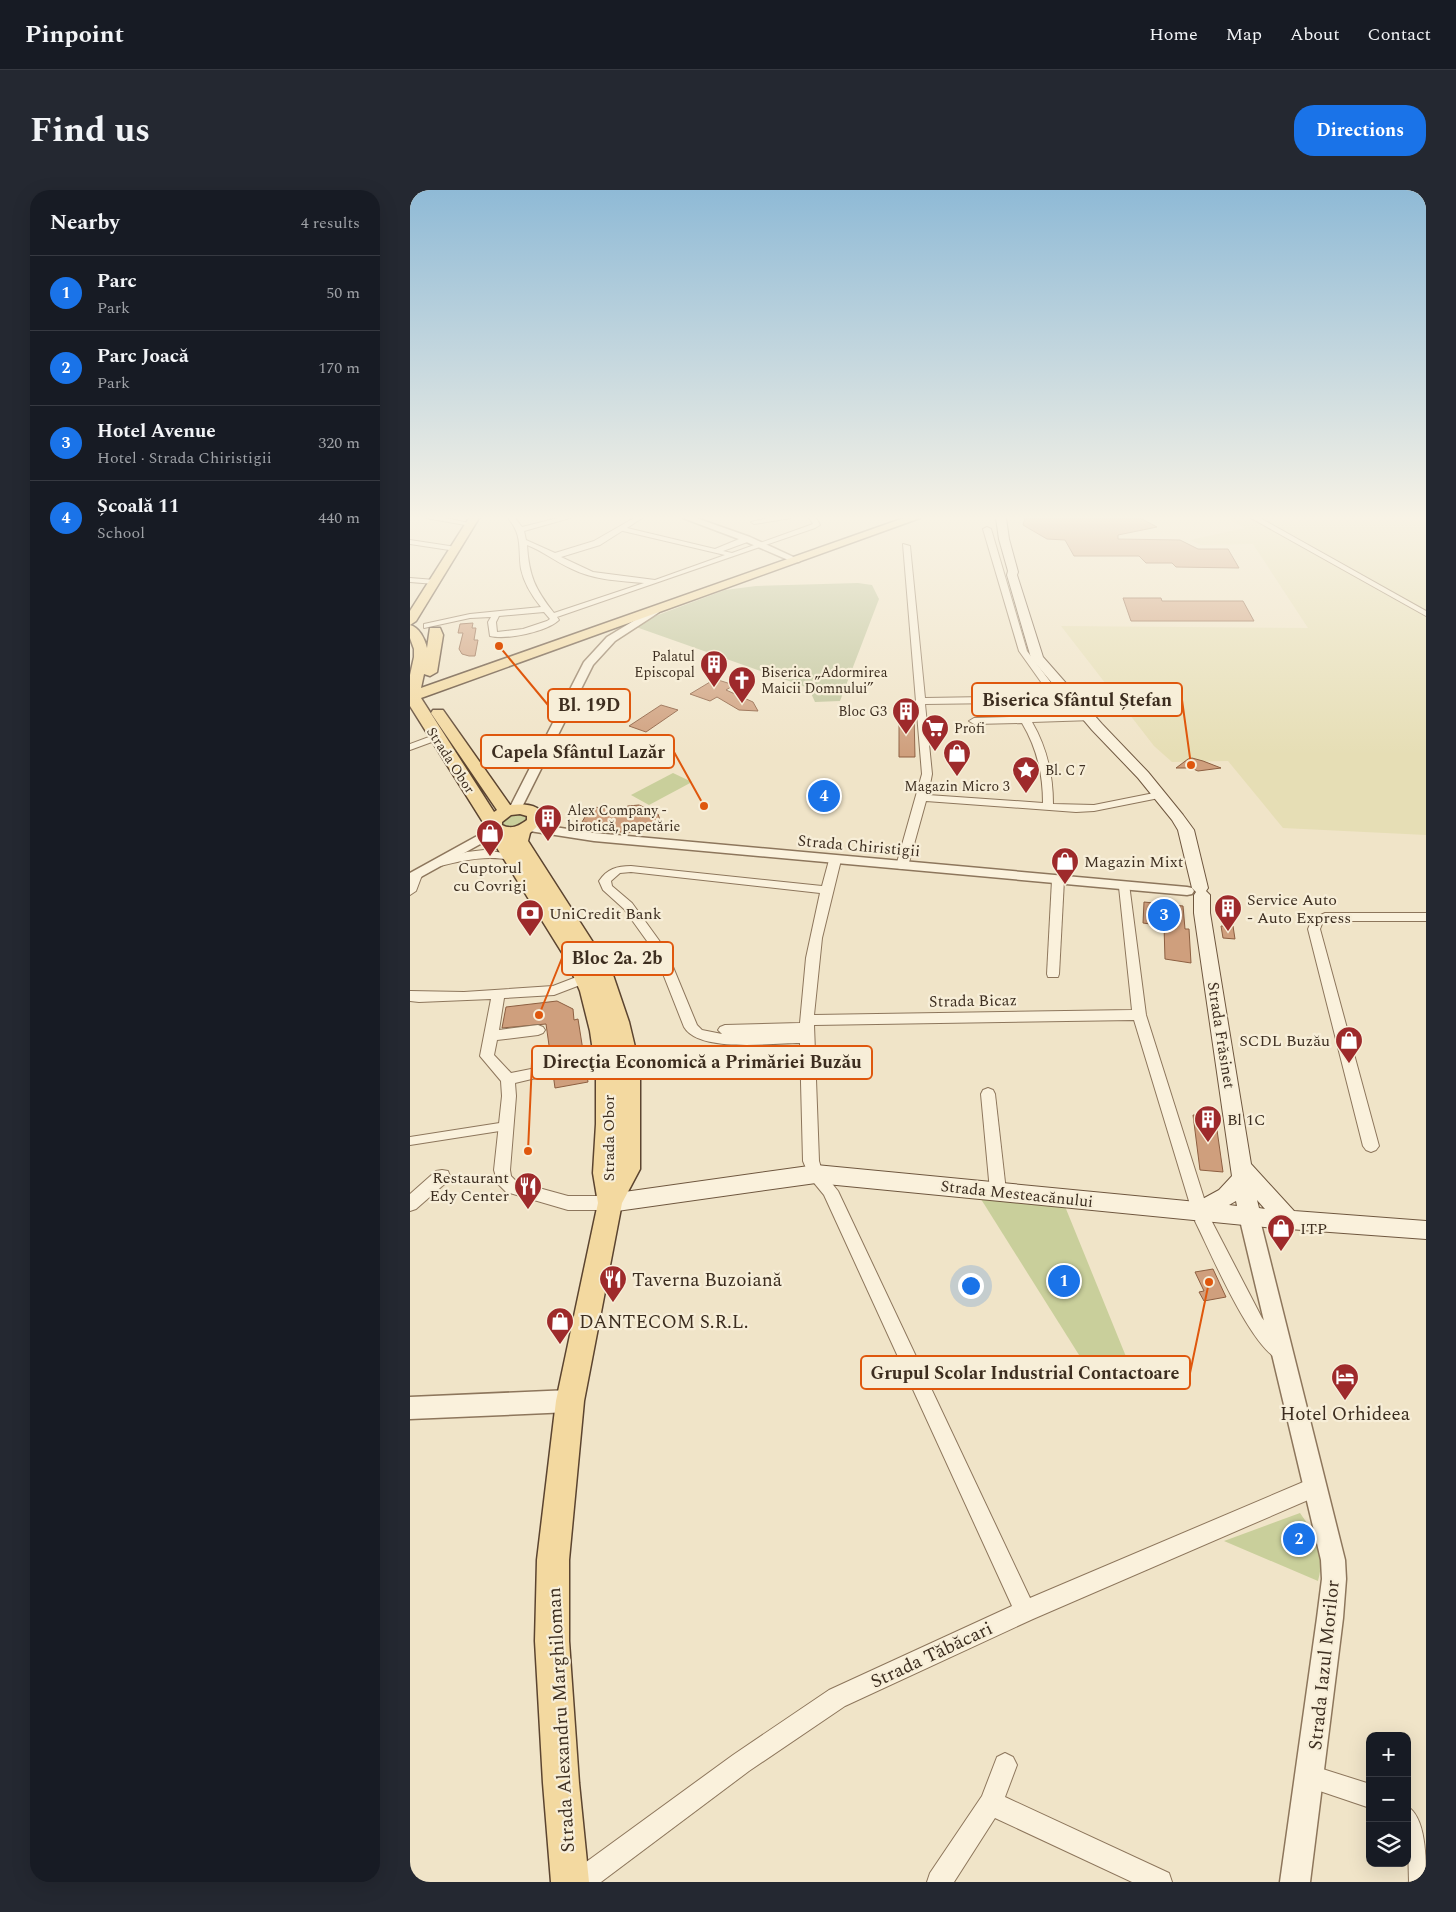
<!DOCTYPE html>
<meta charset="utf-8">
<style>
:root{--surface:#171b24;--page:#242831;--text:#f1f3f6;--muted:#9ea1a6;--line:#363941;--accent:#1a73e8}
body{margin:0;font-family:Spectral,serif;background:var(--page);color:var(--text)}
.controls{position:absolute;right:15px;bottom:15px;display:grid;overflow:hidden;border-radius:10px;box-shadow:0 5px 20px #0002}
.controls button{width:45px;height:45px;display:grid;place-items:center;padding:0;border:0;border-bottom:1px solid var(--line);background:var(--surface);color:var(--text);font:25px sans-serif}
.you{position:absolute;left:560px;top:1095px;width:18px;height:18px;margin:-12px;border:4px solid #fff;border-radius:50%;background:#1a73e8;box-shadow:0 0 0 8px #1a73e833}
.badge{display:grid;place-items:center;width:32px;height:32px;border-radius:50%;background:var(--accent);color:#fff;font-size:16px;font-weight:700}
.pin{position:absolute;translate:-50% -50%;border:2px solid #fff;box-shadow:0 1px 5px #0006}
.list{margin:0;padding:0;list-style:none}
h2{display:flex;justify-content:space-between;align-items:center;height:65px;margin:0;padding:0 20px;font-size:21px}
h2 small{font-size:16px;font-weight:400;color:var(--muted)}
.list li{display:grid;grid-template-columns:32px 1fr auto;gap:15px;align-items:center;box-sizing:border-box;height:75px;padding:0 20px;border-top:1px solid var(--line)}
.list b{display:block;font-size:19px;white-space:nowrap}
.list p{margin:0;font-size:16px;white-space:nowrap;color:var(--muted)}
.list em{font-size:16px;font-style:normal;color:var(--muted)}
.icon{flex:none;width:28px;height:28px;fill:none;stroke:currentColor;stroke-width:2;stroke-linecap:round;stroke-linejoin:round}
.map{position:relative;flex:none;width:1016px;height:1692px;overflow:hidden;border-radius:20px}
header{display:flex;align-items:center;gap:30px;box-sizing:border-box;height:70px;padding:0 25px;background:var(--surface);border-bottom:1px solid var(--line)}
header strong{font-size:24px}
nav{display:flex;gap:28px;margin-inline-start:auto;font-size:18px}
.intro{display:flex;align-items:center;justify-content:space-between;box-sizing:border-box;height:120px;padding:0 30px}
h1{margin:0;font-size:35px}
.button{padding:12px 22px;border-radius:20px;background:var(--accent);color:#fff;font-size:18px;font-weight:700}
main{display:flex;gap:30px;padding:0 30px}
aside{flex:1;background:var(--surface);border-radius:20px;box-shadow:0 5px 20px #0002}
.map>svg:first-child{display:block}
.farmland{fill:#e6deb5}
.green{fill:#c9cf9b}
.cemetery{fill:#bfc49a}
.building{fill:#cf9f7d;stroke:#8d5f41}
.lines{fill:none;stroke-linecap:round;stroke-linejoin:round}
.pedestrian-casing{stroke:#8d765c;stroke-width:2}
.minor-casing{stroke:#8d765c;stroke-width:2}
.tertiary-casing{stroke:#8d765c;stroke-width:3}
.secondary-casing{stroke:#6f573f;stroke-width:2}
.primary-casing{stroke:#5b4430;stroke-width:3}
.pedestrian{fill:#faf1dc;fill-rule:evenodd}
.minor{fill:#faf1dc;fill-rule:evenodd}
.tertiary{fill:#faf1dc;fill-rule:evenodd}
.secondary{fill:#faf1dc;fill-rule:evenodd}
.primary{fill:#f3d9a0;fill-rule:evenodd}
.labels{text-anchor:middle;stroke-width:4.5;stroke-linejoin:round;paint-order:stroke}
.far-poi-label{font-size:14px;fill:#3d2e20;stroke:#f7eed8;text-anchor:start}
.far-street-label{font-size:14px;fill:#3d2e20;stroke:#f7eed8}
.street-label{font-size:16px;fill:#3d2e20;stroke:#f7eed8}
.poi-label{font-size:16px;fill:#3d2e20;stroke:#f7eed8;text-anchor:start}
.near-poi-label{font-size:19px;fill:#3d2e20;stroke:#f7eed8;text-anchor:start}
.near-street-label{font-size:19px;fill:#3d2e20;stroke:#f7eed8}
.leader{fill:none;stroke:#df570d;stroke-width:2}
.callout-dot{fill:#df570d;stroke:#f7eed8;stroke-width:2}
.callout{fill:#f7eed8;stroke:#df570d;stroke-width:2}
.callout-label{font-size:18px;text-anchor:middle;font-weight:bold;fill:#3d2e20}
</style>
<header>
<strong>Pinpoint</strong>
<nav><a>Home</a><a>Map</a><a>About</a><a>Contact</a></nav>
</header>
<div class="intro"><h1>Find us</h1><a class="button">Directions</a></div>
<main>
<aside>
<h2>Nearby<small>4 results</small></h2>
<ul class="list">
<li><span class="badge">1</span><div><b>Parc</b><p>Park</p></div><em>50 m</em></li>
<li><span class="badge">2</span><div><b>Parc Joacă</b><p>Park</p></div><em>170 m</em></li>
<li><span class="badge">3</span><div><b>Hotel Avenue</b><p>Hotel · Strada Chiristigii</p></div><em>320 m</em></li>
<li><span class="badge">4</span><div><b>Școală 11</b><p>School</p></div><em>440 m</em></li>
</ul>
</aside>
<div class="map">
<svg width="1016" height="1692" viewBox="0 0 1016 1692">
<rect width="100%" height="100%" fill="#f0e4c8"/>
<!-- farmland -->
<path class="farmland" d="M816,328H1016V645L873,638L818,571L762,572L744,556L651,436L898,438L843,354L791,355L780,350L835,338Z"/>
<!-- green -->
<g class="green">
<path d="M263,583L282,592L239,615L221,605Z"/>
<path d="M116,621L121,632L95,640L88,630L91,627Z"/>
<path d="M569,1006L654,1014L717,1169L715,1180C701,1188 695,1190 681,1184Z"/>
<path d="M890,1323C908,1349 916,1359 908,1391L814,1351Z"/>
</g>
<!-- cemetery -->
<path class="cemetery" d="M448,393L462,395L469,409L430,511L405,512L400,501L393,496L226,437L240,428L315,400L346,396Z"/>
<!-- building -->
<g class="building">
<path d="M615,328H730L747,337L708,345V349L770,350L788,359H818L829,378L766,377L762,373H736L729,366H664L655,350L637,349L613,335Z"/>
<path d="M713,408H751L752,411H833L844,431H721Z"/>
<path d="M63,433L62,438H66L64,450H68L65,466H59L52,464L49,459L53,443H48L50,434Z"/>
<path d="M305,489L324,495L316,500L343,512L348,521L329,520L307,507L300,511L280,504Z"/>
<path d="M251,515L268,520L236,542L219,536Z"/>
<path d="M489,523H504L505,567H489Z"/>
<path d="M782,568L793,571L811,578L788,581L781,578H766L778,569Z"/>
<path d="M229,615L236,618V621L248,624L250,630L247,634L231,638L227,642L213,643L205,640L202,634L172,632L181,617L211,619L218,616Z"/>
<path d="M734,712L773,716L775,739H779L781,773L755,769L754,736L733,733Z"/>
<path d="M811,736H823L825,749L813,748Z"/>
<path d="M147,811L163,819L164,830L168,829L178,892L145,898L136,834L92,838L96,817Z"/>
<path d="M783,925L805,926L813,982L790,980Z"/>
<path d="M803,1079L816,1107L794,1111L789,1102L794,1101L785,1082Z"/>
</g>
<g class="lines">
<!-- pedestrian casing -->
<g class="pedestrian-casing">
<path id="pedestrian" d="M96,932L100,933L101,936L100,939L96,940L0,955V947Z"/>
</g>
<!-- minor casing -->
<g class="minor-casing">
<g id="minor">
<path d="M16,328H35L64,334L61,336Z"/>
<path d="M98,328H105L112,337L148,328H160L114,341L116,350L145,363L184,351L224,328H232L217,338L305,359L334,347H340V351L313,361L322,363L403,334L399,328H406L410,335L405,338L147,427L149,430C136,442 97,450 80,446L78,432L81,427L60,428L14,438V434L60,424L131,417C122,406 114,393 111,379C108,358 113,346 98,328ZM212,341H213L315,365L245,390L183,382L151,367L190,355ZM117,355C133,361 146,372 162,379C184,390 210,391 234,393L144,423C125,399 119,386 117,355ZM134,422L140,429L137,431L113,439L87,442L86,432L89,426Z"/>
<path d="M358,328H381L344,334L341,332Z"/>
<path d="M841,328H850L1016,421V426Z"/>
<path d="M577,337L581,339L617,461L651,506L660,509L655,512L515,514L522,584L518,605L633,613C633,584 627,558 612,533L564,534L559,531L564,528L680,525L683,526V530L622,532C637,558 643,584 643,614L684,615L749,602L754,605L749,608L684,621L666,622L516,611L498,676L492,679L488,678L486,676L512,584L493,354L500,356L515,508L641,506L609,461L573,339Z"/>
<path d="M0,350L46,357L50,359L46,361L0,354Z"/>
<path d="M0,388L25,390L29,392L25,394L0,392Z"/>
<path d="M27,544L32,547L30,549L0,560V554Z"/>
<path d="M74,660L106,665L108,667L102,670C76,665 55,670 30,676L24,673L26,671L57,662Z"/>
<path d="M425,667L431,670L412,748L404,825L722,820L709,697L715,693L719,694L736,825L798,1021L796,1025L799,1026L852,1128L876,1156L879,1162L876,1168L870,1170C841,1159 800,1061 785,1031L787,1027L782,1021L724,830L404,835L409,971L412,981L428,1001L620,1408L905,1287L912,1290L915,1297L912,1304L623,1429L435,1516L339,1581L191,1692H158L161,1683L323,1565L419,1500L602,1416L414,1005L400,988L393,971L390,853C362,853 289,863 274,837L246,766L144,805L94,808L89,840L128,835L133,837L135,840L133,843L128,845L87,850L84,865L101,883L121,879L126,880L128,884L126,888L105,893L106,906L100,980L101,986L107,992L158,1006H200L206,1008L208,1013L206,1018L200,1020H158L96,1002L88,994L84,980L92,906L91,891L70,866L81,809L9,812L0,811V801L54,802L143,796L242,758L214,719L193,700L189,691C197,679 207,676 221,676L412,696L419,670ZM221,682L410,703L396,768L390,833L315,835L310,837L308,840L312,844L292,840L287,835L256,760L222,713L202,696L201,691L210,683Z"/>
<path d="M6,681L12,685L6,701L0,705V685Z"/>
<path d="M648,686L654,690L649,784L648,787H638L637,784L642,690Z"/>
<path d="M915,723H1016V731H917L912,734L910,739L969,956L966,960L961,962L956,960L953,956L898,739L902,729Z"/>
<path d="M578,898L583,900L585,904L596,1001L594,1006L588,1008L582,1006L580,1001L571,904L573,900Z"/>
<path d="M32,980L38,981L40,986L38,991L6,1019L0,1021V1004L26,981Z"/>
<path d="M595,1563L603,1567L607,1575L595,1607L759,1683L762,1692H722L585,1628L544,1692H517L520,1683L572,1606L587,1567Z"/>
<path d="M900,1575L960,1594V1618L892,1595L888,1587L892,1579Z"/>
<path d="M997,1616C1016,1627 1016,1668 1016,1692H999Z"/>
</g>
</g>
<!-- tertiary casing -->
<g class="tertiary-casing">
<g id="tertiary">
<path d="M273,328H286L340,347L390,370L389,372H383L334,351Z"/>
<path d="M245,418L250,421L248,423L205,451L183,475L111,619L109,622H101L99,619L174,472L197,447Z"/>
<path d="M118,633L184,643L777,697L782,698L784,701L782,704L777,705L184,651L113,640L112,637Z"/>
<path d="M87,635L94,639L92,642L0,693V683Z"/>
<path d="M839,1018L846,1020L849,1026L935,1370L936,1389L933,1428L900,1692H870L907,1428L912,1389L911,1370L829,1026L832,1020Z"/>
<path d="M160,1200L168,1203L171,1211L168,1219L160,1222L0,1229V1207Z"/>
</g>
</g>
<!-- secondary casing -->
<g class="secondary-casing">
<path id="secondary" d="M586,328H596L599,349L608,382L607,385L633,467L692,534L738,582L773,625L784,640L798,698L796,701L800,705V723L841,974L884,1021L1016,1031V1049L865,1038L406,993L200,1022L192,1019L189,1013L192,1007L200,1004L406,975L787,1012L809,1000L822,986L784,723V705L786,702L782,698L768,640L762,630L728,588L682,540L621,468L597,385L598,381L589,349ZM847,1010L855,1019L849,1018ZM826,1011L827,1016L819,1015Z"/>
</g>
<!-- primary casing -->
<g class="primary-casing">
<g id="primary">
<path d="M59,328H69L6,431L0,435V421Z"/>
<path d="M494,328H510L11,508L84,622L87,620L21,523L23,520H33L100,615C112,614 126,613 133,624V631L120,643L118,651L202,782L219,832L230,878V979L212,1013L174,1211L159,1370V1451L169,1593L179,1692H141L133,1593L125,1451L127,1370L146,1211L188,1013L183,983L186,934V882L180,841L170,801L156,769L87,658L82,643L76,637L0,516V485L4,467V459L0,448V435C9,437 15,449 17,458L20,438H30L33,445L27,482L20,486L14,484L11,498ZM110,624L117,626V630C109,636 101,640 92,635V632L101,625Z"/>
</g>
</g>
<!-- pedestrian -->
<use href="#pedestrian" class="pedestrian"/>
<!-- minor -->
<use href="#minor" class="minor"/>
<!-- tertiary -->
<use href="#tertiary" class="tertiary"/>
<!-- secondary -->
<use href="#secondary" class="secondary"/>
<!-- primary -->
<use href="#primary" class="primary"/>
</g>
<!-- sky -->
<linearGradient id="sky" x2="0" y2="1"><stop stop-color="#8fbad6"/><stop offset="0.58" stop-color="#f8f3e6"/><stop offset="1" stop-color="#f8f3e6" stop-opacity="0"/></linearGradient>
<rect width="1016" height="565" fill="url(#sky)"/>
<!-- icons -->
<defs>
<g id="building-pin" transform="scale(1.4375)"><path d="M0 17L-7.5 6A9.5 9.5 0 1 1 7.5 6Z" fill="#9e2a2b" stroke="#f7eed8"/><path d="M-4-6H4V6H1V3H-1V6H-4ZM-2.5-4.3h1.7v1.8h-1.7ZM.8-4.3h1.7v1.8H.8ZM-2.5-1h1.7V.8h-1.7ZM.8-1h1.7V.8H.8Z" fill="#fff"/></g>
<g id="church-pin" transform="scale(1.4375)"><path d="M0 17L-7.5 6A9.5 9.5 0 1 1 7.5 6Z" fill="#9e2a2b" stroke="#f7eed8"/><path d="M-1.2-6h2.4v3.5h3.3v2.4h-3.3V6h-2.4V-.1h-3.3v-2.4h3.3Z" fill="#fff"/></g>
<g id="supermarket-pin" transform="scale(1.4375)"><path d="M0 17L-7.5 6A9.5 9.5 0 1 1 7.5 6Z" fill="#9e2a2b" stroke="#f7eed8"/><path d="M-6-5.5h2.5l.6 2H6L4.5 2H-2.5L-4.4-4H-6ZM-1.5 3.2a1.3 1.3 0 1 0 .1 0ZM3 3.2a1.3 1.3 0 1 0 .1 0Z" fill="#fff"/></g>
<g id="shop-pin" transform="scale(1.4375)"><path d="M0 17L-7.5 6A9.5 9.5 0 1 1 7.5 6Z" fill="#9e2a2b" stroke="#f7eed8"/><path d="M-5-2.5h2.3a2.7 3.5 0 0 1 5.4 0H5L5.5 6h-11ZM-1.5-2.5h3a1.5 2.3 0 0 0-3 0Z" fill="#fff"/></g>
<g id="sight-pin" transform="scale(1.4375)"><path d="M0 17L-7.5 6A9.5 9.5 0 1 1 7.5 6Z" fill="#9e2a2b" stroke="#f7eed8"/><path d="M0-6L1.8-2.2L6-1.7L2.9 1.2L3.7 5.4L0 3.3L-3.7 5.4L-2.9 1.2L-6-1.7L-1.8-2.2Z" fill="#fff"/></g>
<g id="bank-pin" transform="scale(1.4375)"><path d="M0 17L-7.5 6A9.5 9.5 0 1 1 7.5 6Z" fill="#9e2a2b" stroke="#f7eed8"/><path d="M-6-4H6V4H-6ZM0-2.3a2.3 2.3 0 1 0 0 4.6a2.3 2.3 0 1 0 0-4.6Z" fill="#fff"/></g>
<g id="restaurant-pin" transform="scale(1.4375)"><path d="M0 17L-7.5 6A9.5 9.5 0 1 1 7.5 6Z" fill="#9e2a2b" stroke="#f7eed8"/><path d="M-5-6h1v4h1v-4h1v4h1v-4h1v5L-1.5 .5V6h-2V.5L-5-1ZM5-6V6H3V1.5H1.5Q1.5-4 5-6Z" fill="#fff"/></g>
<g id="hotel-pin" transform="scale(1.4375)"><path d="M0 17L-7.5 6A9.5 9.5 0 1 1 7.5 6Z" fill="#9e2a2b" stroke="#f7eed8"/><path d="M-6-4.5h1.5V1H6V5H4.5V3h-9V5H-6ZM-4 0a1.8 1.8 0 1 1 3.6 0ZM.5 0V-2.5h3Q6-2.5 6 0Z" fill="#fff"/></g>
</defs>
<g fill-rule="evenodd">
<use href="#building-pin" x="304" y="474"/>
<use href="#church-pin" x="332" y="490"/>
<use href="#building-pin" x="496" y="521"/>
<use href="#supermarket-pin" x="525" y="538"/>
<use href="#shop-pin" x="547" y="563"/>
<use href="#sight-pin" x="616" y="580"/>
<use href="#building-pin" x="138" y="628"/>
<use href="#shop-pin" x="80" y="643"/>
<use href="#shop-pin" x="655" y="671"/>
<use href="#building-pin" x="818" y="718"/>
<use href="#bank-pin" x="120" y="723"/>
<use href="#shop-pin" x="939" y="850"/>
<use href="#building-pin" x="798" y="929"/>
<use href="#restaurant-pin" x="118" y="996"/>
<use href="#shop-pin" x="871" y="1038"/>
<use href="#restaurant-pin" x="203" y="1089"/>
<use href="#shop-pin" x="150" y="1131"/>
<use href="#hotel-pin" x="935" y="1187"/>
</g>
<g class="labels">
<!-- far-poi labels -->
<g class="far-poi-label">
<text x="285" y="471" text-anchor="end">Palatul<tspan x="285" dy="16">Episcopal</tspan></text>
<text x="351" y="487">Biserica „Adormirea<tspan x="351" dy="16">Maicii Domnului”</tspan></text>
<text x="477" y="526" text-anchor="end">Bloc G3</text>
<text x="544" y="543">Profi</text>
<text x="635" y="585">Bl. C 7</text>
<text x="547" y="601" text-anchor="middle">Magazin Micro 3</text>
<text x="157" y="625">Alex Company -<tspan x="157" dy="16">birotică, papetărie</tspan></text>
</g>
<!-- far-street labels -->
<g class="far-street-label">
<text transform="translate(41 570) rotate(57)" y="5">Strada Obor</text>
</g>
<!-- street labels -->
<g class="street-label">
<text transform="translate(449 655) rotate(5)" y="6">Strada Chiristigii</text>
<text transform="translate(563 810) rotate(-1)" y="6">Strada Bicaz</text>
<text transform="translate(812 845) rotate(81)" y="6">Strada Frăsinet</text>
<text transform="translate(198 948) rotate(-90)" y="6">Strada Obor</text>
<text transform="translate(607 1003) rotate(6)" y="6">Strada Mesteacănului</text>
</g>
<!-- poi labels -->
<g class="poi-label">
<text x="674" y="677">Magazin Mixt</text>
<text x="80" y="683" text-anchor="middle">Cuptorul<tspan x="80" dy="18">cu Covrigi</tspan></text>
<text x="837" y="715">Service Auto<tspan x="837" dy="18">- Auto Express</tspan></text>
<text x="139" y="729">UniCredit Bank</text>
<text x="920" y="856" text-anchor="end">SCDL Buzău</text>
<text x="817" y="935">Bl 1C</text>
<text x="99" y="993" text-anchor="end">Restaurant<tspan x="99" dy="18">Edy Center</tspan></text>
<text x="890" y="1044">ITP</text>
</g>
<!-- near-poi labels -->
<g class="near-poi-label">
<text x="222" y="1096">Taverna Buzoiană</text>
<text x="169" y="1138">DANTECOM S.R.L.</text>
<text x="935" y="1230" text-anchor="middle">Hotel Orhideea</text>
</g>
<!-- near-street labels -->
<g class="near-street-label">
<text transform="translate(521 1464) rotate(-25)" y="7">Strada Tăbăcari</text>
<text transform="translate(913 1475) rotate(-84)" y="7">Strada Iazul Morilor</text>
<text transform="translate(150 1530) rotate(-93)" y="7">Strada Alexandru Marghiloman</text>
</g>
</g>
<!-- callouts -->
<path class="leader" d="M781 575L772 510M89 456L138 515M294 616L264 562M129 825L152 768M118 961L122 872M799 1092L780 1183"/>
<g class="callout-dot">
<circle cx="781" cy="575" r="5"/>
<circle cx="89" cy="456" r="5"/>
<circle cx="294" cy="616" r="5"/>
<circle cx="129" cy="825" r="5"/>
<circle cx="118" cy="961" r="5"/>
<circle cx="799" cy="1092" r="5"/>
</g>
<g class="callout">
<rect x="562" y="493" width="210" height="33" rx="5"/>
<rect x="138" y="499" width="82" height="33" rx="5"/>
<rect x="71" y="545" width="193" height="33" rx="5"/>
<rect x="152" y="752" width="111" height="33" rx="5"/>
<rect x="122" y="856" width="340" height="33" rx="5"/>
<rect x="451" y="1166" width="329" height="33" rx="5"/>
</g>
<g class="callout-label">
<text x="667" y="516">Biserica Sfântul Ștefan</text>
<text x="179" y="521">Bl. 19D</text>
<text x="168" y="568">Capela Sfântul Lazăr</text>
<text x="207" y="774">Bloc 2a. 2b</text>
<text x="292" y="878">Direcţia Economică a Primăriei Buzău</text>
<text x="615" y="1189">Grupul Scolar Industrial Contactoare</text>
</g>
</svg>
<div class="controls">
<button>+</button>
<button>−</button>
<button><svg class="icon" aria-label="layers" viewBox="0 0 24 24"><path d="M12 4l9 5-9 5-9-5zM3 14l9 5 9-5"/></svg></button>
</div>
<div class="you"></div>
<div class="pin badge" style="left:654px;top:1091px">1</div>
<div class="pin badge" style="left:889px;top:1349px">2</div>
<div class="pin badge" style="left:754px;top:725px">3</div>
<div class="pin badge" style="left:414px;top:606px">4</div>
</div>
</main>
